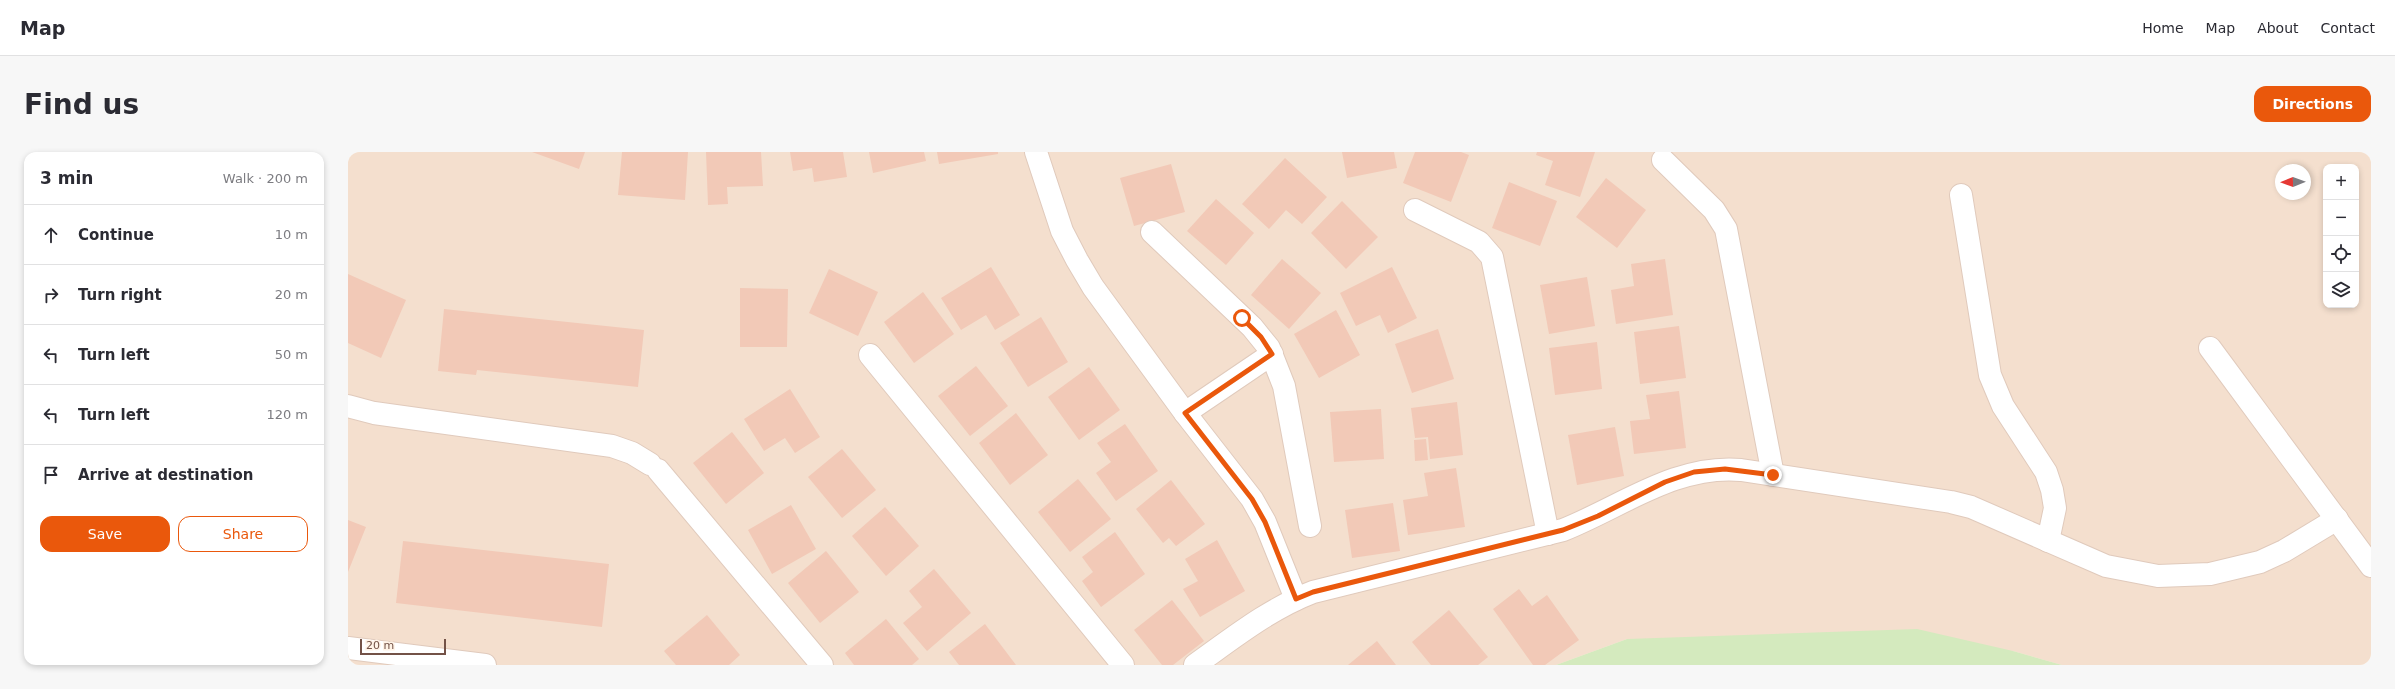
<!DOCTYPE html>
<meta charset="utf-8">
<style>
:root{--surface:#fff;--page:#f7f7f7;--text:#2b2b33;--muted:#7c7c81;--line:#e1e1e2;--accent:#ea580c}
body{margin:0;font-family:"DejaVu Sans",sans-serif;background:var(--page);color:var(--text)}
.controls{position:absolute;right:12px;top:12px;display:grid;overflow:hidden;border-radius:8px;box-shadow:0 2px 6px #0003}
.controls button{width:36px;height:36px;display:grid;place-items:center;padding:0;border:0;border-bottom:1px solid var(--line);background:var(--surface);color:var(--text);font:20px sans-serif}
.compass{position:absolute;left:1927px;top:12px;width:36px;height:36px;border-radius:50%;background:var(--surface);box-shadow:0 2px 6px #0003;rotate:269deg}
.scale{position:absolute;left:12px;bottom:10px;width:86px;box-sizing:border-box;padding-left:4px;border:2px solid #735247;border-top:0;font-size:11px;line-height:14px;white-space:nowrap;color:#735247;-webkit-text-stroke:3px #fff3e6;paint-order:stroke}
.stop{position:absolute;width:12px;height:12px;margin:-9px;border:3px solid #ea580c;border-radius:50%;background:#fff}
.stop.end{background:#ea580c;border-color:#fff;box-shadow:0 1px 4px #0008}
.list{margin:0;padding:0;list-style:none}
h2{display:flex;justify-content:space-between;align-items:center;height:52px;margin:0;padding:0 16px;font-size:17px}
h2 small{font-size:13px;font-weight:400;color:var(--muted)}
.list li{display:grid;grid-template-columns:26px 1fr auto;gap:12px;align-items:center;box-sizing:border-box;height:60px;padding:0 16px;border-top:1px solid var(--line)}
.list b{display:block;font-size:15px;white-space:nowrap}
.list em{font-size:13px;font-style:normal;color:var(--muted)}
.actions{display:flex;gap:8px;padding:12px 16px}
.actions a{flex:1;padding:9px 0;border:1px solid var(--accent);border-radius:12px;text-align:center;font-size:14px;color:var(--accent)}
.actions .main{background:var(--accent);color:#fff}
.icon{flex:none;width:22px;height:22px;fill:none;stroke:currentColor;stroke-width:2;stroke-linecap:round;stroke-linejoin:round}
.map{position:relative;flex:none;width:2023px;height:513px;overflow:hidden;border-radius:12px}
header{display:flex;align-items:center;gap:24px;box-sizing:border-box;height:56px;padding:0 20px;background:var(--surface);border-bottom:1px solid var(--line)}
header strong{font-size:19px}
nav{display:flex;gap:22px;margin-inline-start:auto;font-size:14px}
.intro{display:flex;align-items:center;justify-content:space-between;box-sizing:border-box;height:96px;padding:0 24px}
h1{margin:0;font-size:28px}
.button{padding:10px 18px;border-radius:12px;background:var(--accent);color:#fff;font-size:14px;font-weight:700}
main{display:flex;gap:24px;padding:0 24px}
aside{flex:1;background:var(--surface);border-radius:12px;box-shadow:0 2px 6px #0003}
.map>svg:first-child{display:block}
.residential{fill:#f4dfce;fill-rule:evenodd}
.green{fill:#d4eabe}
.building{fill:#f2c9b7}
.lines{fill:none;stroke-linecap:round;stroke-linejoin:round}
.minor-casing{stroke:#e0cabc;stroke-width:24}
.minor{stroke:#fff;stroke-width:22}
.route{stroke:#ea580c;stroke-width:5}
</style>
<header>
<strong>Map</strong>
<nav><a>Home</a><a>Map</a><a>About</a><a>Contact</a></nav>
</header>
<div class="intro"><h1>Find us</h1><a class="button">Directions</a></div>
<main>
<aside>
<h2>3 min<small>Walk · 200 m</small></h2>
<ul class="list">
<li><svg class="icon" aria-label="ahead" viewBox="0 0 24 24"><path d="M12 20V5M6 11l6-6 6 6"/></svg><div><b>Continue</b></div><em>10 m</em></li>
<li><svg class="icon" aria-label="right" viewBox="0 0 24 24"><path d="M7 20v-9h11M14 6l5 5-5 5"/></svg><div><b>Turn right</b></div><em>20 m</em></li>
<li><svg class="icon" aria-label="left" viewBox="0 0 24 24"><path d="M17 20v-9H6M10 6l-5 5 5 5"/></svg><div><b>Turn left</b></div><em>50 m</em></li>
<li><svg class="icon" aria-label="left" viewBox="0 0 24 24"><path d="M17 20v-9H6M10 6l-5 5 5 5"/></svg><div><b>Turn left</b></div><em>120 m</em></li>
<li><svg class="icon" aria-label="arrive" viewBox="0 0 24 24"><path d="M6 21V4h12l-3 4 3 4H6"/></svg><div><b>Arrive at destination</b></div></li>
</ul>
<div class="actions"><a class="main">Save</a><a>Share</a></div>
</aside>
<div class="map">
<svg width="2023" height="513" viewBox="0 0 2023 513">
<rect width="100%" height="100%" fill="#fceee0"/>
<!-- residential -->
<path class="residential" d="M0,0H2023V513H1714L1665,499L1279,487L1208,513H0ZM1978,15H2008V153H1978ZM1933,18H1957V42H1933Z"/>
<!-- green -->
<path class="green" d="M1569,477L1665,499L1714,513H1208L1279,487Z"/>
<!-- building -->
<g class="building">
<path d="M184,0H237L231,17Z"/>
<path d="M274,0H340L337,48L270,43Z"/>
<path d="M358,0H413L415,34L379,35L380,52L360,53Z"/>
<path d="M442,0H495L499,25L466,30L464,16L445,19Z"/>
<path d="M521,0H576L578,9L525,21Z"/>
<path d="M589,0H650V2L591,12Z"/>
<path d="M994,0H1046L1049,16L999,26Z"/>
<path d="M1067,0H1113L1121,3L1103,50L1055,31Z"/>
<path d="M1189,0H1247L1232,45L1197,33L1205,9L1188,3Z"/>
<path d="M937,6L979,45L954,72L938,58L921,77L894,52Z"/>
<path d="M823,12L837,60L786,74L772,26Z"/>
<path d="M1258,26L1298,58L1269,96L1228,65Z"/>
<path d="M1161,30L1209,49L1192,94L1144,76Z"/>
<path d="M868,47L906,81L878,113L839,79Z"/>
<path d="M994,49L1030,85L998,117L963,81Z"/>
<path d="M934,107L973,141L941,177L903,143Z"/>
<path d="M1317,107L1325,163L1268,172L1263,138L1286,134L1283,112Z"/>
<path d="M643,115L672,163L647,178L638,163L613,178L593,146Z"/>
<path d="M1044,115L1069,166L1040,181L1032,163L1008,174L992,141Z"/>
<path d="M481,117L530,140L510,184L461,161Z"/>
<path d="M0,122L58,148L33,206L0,191Z"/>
<path d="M1239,125L1247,174L1201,182L1192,133Z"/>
<path d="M392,136L440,137L439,195H392Z"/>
<path d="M575,140L606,182L566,211L536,170Z"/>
<path d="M96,157L296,178L290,235L129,218L128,223L90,219Z"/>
<path d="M988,158L1012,203L971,226L946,182Z"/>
<path d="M693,165L720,210L680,235L652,191Z"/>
<path d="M1331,174L1338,226L1292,232L1286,180Z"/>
<path d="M1090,177L1106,227L1064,241L1047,192Z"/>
<path d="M1249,190L1254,237L1207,243L1201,196Z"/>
<path d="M628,214L660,254L622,284L590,244Z"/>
<path d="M741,215L772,258L731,288L700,245Z"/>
<path d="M442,237L472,285L447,301L437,286L416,299L396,267Z"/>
<path d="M1331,239L1338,296L1286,302L1282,269L1302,267L1298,243Z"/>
<path d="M1109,250L1115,303L1082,307L1080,285L1067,286L1063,256Z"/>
<path d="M1033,257L1036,307L986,310L982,260Z"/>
<path d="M668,261L700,303L662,333L631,291Z"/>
<path d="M777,272L810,319L768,349L748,321L763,310L749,291Z"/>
<path d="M1267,275L1276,324L1229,333L1220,283Z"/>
<path d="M384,280L416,321L378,352L345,311Z"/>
<path d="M1078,287L1080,308L1067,309L1066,288Z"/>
<path d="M494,297L528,338L494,366L460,325Z"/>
<path d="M1108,316L1117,375L1060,383L1055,348L1080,344L1076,321Z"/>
<path d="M730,327L763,367L722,400L690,360Z"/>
<path d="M823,328L857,372L828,394L821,386L815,391L788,357Z"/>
<path d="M1045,351L1052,399L1004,406L997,358Z"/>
<path d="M443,353L468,397L424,422L400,378Z"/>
<path d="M537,355L571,394L538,424L504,384Z"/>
<path d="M0,368L18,375L0,420Z"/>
<path d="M767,380L797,422L753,455L734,429L745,420L734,405Z"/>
<path d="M869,388L897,439L852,465L835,437L850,429L837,407Z"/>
<path d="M55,389L261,412L254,475L48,451Z"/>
<path d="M478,399L511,440L472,471L440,431Z"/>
<path d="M586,417L623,461L579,499L555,471L574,455L561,439Z"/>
<path d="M1171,437L1184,454L1199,443L1231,488L1197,513H1185L1145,457Z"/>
<path d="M824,448L856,489L825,513H814L786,478Z"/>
<path d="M1101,458L1140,505L1130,513H1083L1064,490Z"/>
<path d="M359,463L392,503L381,513H328L316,499Z"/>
<path d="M538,467L571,507L564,513H506L497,501Z"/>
<path d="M637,472L668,513H611L601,500Z"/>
<path d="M1029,489L1048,513H1000Z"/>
</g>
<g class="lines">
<!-- minor casing -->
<g class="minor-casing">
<g id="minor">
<path d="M688,0L714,79L729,108L745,135L837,261L904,347L917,370L948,447"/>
<path d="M1315,8L1366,58L1378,77L1425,323"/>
<path d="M1613,43L1642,223L1655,254L1698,320L1704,338L1707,356L1700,389"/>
<path d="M1067,58L1131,90L1144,105L1200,382"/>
<path d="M804,80L904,175L921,196L936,234L962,374"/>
<path d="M1862,196L2023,414"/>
<path d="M522,203L775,513"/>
<path d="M0,254L26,261L264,294L284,301L302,312"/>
<path d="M837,261L924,202"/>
<path d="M310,318L474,513"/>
<path d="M0,496L137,513"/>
<path d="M847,513C885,486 921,457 965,440L1215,378C1273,355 1328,312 1393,318L1603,350L1623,355L1758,414L1810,424L1862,422L1912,410L1936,399L1989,367"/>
</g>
</g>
<!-- minor -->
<use href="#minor" class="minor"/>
</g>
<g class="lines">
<!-- route -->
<path class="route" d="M894,166L913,185L924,202L837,261L904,347L917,370L948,447L965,440L1215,378L1250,364L1317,330L1346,320L1377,317L1425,323"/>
</g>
</svg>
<div class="controls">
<button>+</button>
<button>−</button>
<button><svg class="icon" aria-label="locate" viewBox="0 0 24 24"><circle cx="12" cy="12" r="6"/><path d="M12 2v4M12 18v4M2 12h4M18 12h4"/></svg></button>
<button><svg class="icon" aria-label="layers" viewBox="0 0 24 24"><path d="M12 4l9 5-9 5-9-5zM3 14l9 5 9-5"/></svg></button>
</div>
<svg class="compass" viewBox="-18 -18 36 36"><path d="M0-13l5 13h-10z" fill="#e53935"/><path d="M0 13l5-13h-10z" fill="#7c7c81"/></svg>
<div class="scale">20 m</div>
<div class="stop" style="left:894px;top:166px"></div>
<div class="stop end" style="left:1425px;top:323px"></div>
</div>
</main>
